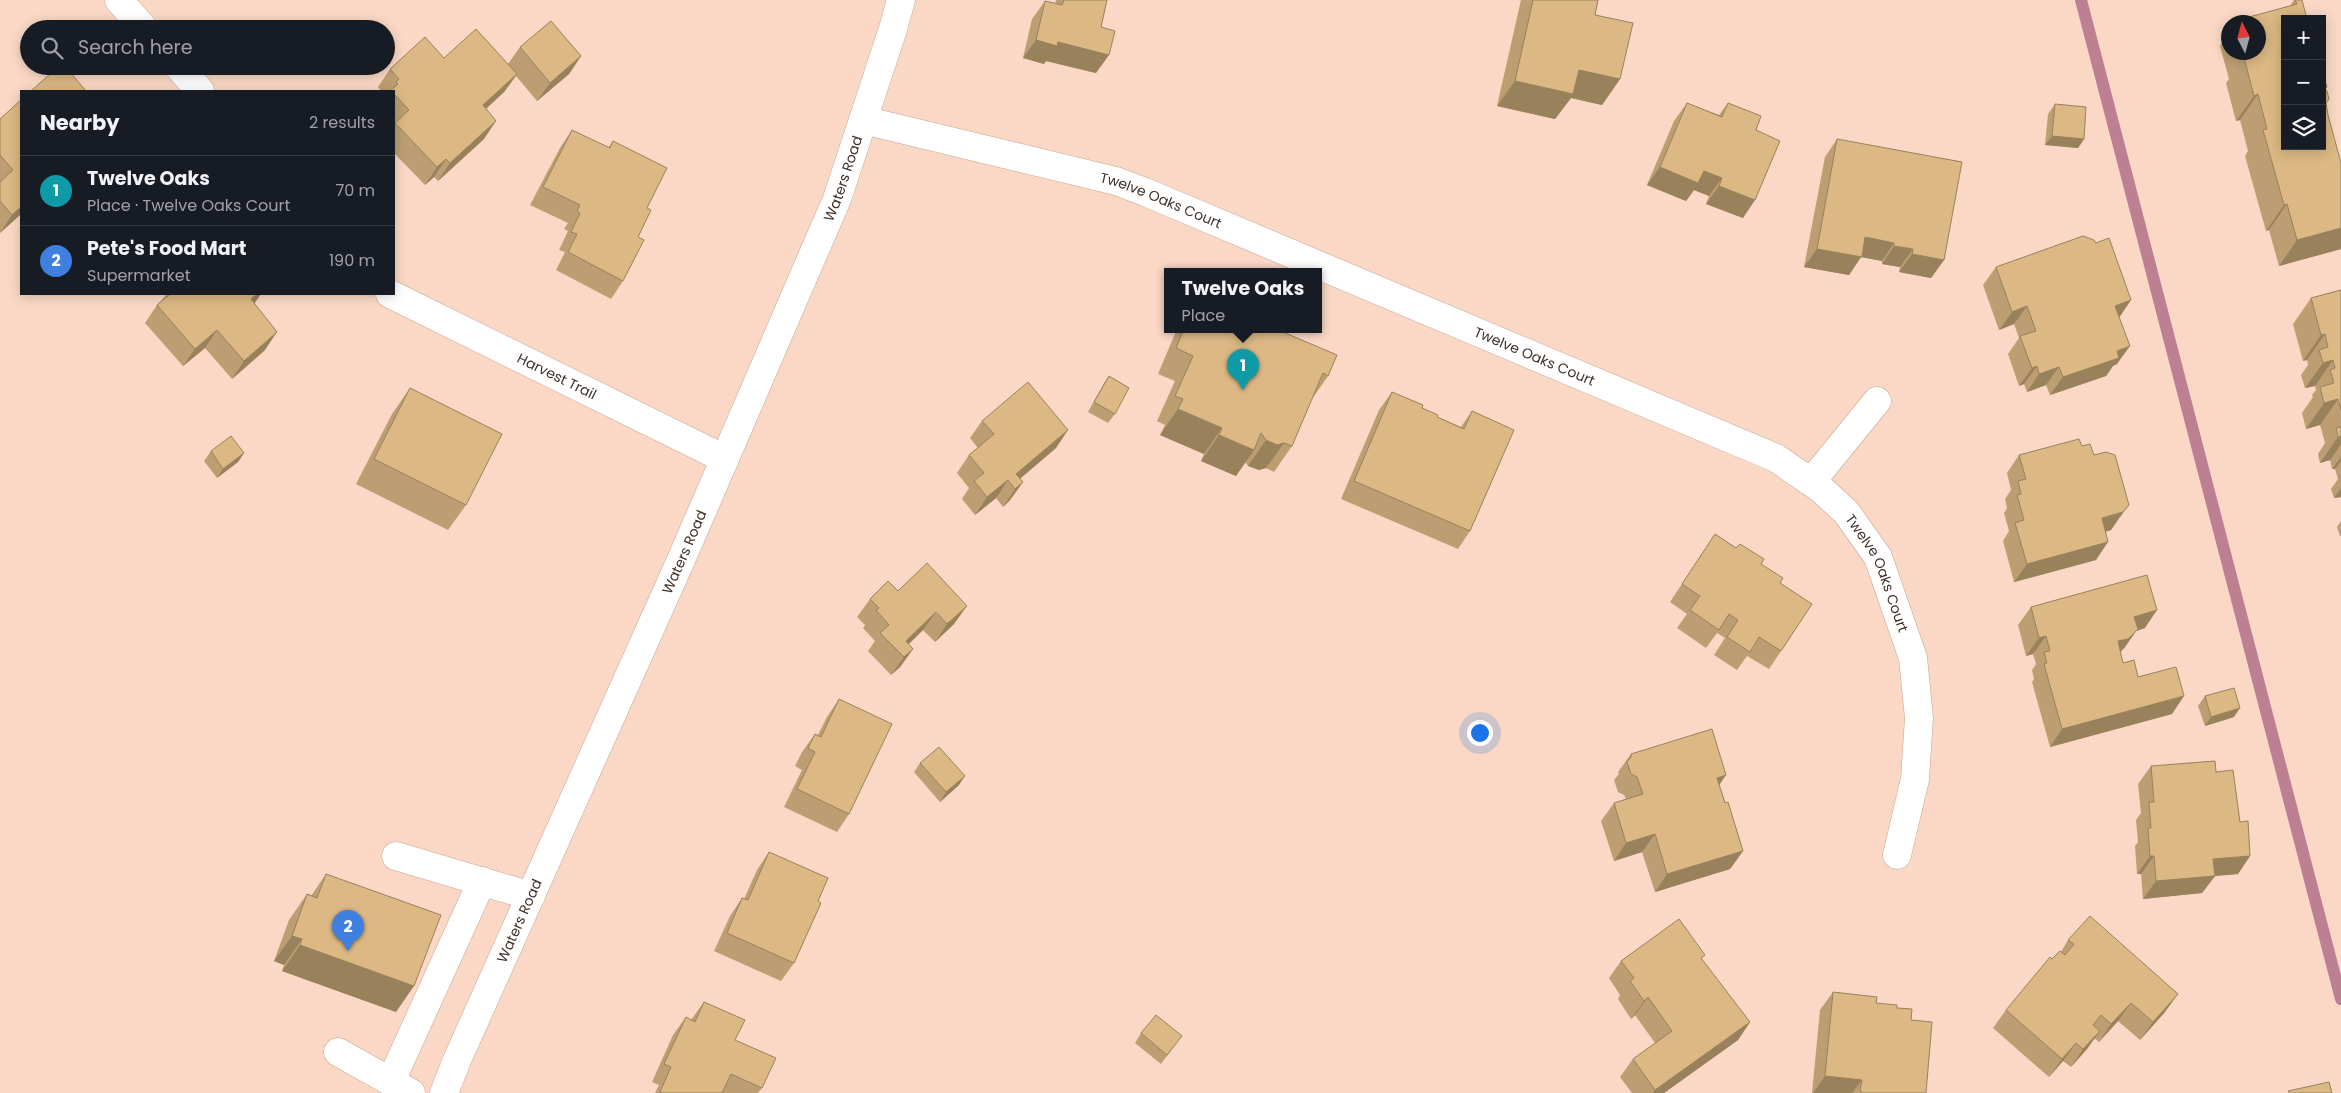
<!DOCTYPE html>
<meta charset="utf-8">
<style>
:root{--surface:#171b24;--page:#242831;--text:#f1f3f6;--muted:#9ea1a6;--line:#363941;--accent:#0b8043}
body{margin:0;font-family:Poppins,sans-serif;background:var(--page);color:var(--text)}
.controls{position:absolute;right:15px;top:15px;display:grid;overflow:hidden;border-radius:0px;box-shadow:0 2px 12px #0003}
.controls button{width:45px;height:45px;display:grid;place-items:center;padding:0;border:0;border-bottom:1px solid var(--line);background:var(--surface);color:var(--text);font:25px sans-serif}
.compass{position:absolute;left:2221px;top:15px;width:45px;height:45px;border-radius:50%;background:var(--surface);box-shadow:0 2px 12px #0003;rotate:354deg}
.you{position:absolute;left:1479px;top:732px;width:18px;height:18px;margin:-12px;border:4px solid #fff;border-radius:50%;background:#1a73e8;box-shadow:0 0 0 8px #1a73e833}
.badge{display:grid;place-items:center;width:32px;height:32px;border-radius:50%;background:var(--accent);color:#fff;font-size:16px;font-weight:700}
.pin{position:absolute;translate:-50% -41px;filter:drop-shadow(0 1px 2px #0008)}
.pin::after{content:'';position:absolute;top:26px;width:18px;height:15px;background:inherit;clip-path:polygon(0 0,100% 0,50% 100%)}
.popup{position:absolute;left:1164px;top:268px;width:158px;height:65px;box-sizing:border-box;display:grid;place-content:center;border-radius:0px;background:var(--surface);filter:drop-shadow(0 1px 4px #0005);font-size:16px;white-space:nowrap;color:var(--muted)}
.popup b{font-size:19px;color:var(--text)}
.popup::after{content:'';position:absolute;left:50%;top:100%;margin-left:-10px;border:10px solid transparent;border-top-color:var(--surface)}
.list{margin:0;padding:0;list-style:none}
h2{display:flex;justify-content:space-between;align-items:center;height:65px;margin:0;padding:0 20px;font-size:21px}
h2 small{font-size:16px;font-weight:400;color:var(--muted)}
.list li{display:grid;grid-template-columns:32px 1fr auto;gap:15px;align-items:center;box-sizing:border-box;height:70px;padding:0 20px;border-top:1px solid var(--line)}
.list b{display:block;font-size:19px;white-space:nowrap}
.list p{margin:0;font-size:16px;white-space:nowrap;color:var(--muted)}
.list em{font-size:16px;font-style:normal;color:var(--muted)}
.icon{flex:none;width:28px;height:28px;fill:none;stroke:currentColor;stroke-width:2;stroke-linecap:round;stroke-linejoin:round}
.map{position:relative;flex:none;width:2341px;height:1093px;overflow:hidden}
.search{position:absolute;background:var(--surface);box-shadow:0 2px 12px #0003;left:20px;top:20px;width:375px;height:55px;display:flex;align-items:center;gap:12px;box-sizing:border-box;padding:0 18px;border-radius:28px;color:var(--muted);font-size:19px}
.panel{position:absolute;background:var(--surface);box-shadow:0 2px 12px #0003;left:20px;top:90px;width:375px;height:205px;border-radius:0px}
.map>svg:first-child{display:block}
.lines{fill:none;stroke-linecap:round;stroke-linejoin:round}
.stream{stroke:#bd8093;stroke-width:12}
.minor-casing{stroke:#c5a592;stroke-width:29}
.minor{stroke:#fff;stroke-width:28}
.wall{fill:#bc9e72}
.shaded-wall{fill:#99815c}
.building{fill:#dbb884;stroke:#99815c}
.labels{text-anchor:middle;stroke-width:5;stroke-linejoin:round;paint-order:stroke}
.street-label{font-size:14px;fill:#3e3129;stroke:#fde9dd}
</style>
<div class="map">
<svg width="2341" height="1093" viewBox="0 0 2341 1093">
<rect width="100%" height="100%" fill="#fad8c5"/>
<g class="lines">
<!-- stream -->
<path class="stream" d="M2081,0L2341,999"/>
<!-- minor casing -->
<g class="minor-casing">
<g id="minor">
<path d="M119,0L144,29"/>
<path d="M178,66L200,91"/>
<path id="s1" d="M863,120L1116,181L1145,192L1776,458L1821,489L1846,512L1878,557L1913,658L1919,718L1915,779L1897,855"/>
<path id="s2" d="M390,294L725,459"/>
<path d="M1811,482L1877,401"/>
<path d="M396,856L531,896"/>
<path d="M338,1052L411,1093"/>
<path d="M391,1081L482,881"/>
<path id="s3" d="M444,1093L457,1060L681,560L837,199L893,29L901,0"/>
</g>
</g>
<!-- minor -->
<use href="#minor" class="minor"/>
</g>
<!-- wall -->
<g class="wall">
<path d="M1056,0H1107L1101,27L1096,73L1046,61L1044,64L1023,58L1032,19L1045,1L1055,4Z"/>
<path d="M1521,0H1598L1595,15L1620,79L1602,105L1571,98L1555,119L1497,106Z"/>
<path d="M2294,0H2302L2285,146L2322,74L2327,87L2325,90L2341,249L2279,266L2269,230L2266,231L2245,156L2248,151L2240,120L2236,121L2226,83L2229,79L2220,46L2228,33V52H2258V22H2236L2238,20L2290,6Z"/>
<path d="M520,47L581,56L569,74L537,101L516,76L504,92L486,109L484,139L438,181L434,177L425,185L394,153V91H381L378,87L390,69L444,58L508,64Z"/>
<path d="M21,100V214L0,233V119Z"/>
<path d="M1687,103L1719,115L1728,103L1756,130L1743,218L1706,204L1709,196L1694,190L1686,201L1647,185L1674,121Z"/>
<path d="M2055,104L2084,139L2078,148L2045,145L2048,114Z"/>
<path d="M572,130L608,148L613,141L647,208L623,281L611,299L556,270L565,252L559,250L568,231L564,229L568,223L530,205L560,148Z"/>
<path d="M1837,139L1944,260L1931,278L1899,272L1900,267L1882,264V261L1861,257L1849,275L1804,267L1825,157Z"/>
<path d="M1996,267L2119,317L2117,364L2113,366L2106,376L2050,395L2046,385L2027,392L2024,384L2019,386L2008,354L2019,338L2014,324L1999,330L1983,285Z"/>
<path d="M2341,290V497L2334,498L2331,489L2338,479L2335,469H2332L2330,460L2320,463L2318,454L2325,443L2320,425L2306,429L2302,413L2313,397L2312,395L2316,390L2315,386L2305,388L2301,375L2308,365L2307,360L2303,361L2293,324L2311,298Z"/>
<path d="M167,294H261L254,303L265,350L232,379L205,348L183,366L145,323L157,305L161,301Z"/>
<path d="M1177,329H1276L1328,376L1312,399L1292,446L1274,472L1266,468L1259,470L1248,466L1245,462L1236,476L1201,461L1204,454L1160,435L1165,425L1157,421L1175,381L1158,374Z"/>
<path d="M1109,376L1115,414L1108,423L1088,412L1103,385Z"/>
<path d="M410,388L466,505L448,530L356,484L392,414Z"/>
<path d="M1392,392L1422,408L1437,417L1461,427L1472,411L1470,531L1458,549L1341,499L1379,410Z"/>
<path d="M982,421L1056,448L1020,479L1023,482L1010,500L1003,507L996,498L975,515L962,499L969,488L957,473L969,455L978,448L970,438Z"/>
<path d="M2082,446L2094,455L2129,505L2111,530L2105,532L2096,560L2014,582L2003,541L2009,531L2004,513L2007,508L2005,499L2011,490L2007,473L2019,455Z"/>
<path d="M211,451L244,453L238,462L217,478L204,461Z"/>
<path d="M2341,521V536H2340L2337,527Z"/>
<path d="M1715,534L1761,564L1780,583L1781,651L1769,669L1747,656L1737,670L1714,655L1725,638L1717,633L1706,648L1677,628L1687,614L1670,602Z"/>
<path d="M898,591L954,624L935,642L923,630L908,644L913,649L900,667L891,675L868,651L875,641L863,628L865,625L857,617L870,599Z"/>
<path d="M2031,607L2145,628L2136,631L2125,647L2120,652L2123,663L2138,677L2172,714L2050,747L2032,682L2034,679L2032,670L2036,664L2033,654L2026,656L2018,625Z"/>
<path d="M2205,696L2234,717L2205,726L2198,706Z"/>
<path d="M839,699L849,814L837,832L784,807L802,770L795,766L802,752L815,734L818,735L827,717Z"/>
<path d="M1631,754L1719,785L1743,851L1730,869L1655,892L1642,852L1614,861L1601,821L1614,803L1626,799L1624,795L1618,792L1614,780L1619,774L1618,772Z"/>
<path d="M920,763L959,785L940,802L914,772Z"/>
<path d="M2151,766L2216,772L2240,822L2250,856L2238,874L2215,876L2202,893L2143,899L2141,874H2137L2135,846L2138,842L2136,820L2141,813L2138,784Z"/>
<path d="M769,852L818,901L794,963L781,981L714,951L730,916L742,898L744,899L757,870Z"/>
<path d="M326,874L396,1012L282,971L284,965L274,961L289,920L307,894L311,896Z"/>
<path d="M2068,940L2165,1012L2140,1040L2118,1021L2099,1042L2094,1038L2087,1049L2071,1067L2063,1061L2049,1077L1993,1028L2006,1010L2052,959L2061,952Z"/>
<path d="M1702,960L1750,1022L1738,1040L1664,1093H1632L1620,1077L1633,1059L1655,1043L1635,1015L1631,1019L1618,999L1620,995L1609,978L1621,961Z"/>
<path d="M1833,992L1897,1008L1911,1020L1926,1093H1812L1820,1010Z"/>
<path d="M704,1002L735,1040L762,1088L758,1093H655L659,1085L652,1082L673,1035L686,1017L691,1020Z"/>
<path d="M1141,1033L1175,1045L1161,1064L1135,1043Z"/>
</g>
<!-- shaded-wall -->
<g class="shaded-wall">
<path d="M1036,40L1058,42L1109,55L1096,73L1046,61L1044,64L1023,58Z"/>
<path d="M581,56L569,74L537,101L550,83Z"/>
<path d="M1579,70L1620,79L1602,105L1571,98L1555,119L1497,106L1515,81Z"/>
<path d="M517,74L504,92L470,123L483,105Z"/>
<path d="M2258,94L2240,120L2236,121L2254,96Z"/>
<path d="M496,121L484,139L438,181L450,163Z"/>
<path d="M2052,136L2084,139L2078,148L2045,145Z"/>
<path d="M446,159L434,177L425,185L437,167Z"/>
<path d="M1660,167L1704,171L1722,178L1709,196L1694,190L1686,201L1647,185Z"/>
<path d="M1719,186L1755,200L1743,218L1706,204Z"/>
<path d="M2287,204L2269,230L2266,231L2284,205Z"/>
<path d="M21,207V214L0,233L12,215Z"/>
<path d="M2341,228V249L2279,266L2297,240Z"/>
<path d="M1865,237L1894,243L1882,261L1861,257L1849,275L1804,267L1817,249Z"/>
<path d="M1894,246L1913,249L1900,267L1882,264Z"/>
<path d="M1912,254L1944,260L1931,278L1899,272Z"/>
<path d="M257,294H261L254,304L251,299Z"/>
<path d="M2131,300L2119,318L2115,306Z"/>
<path d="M2027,306L2014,324L1999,330L2012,312Z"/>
<path d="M217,330L205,348L183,366L195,349Z"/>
<path d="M277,332L265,350L232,379L244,361Z"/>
<path d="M2325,334L2307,360L2303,361L2321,335Z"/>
<path d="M2130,346L2117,364L2113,366L2106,376L2050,395L2063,377L2117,351Z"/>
<path d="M2333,360L2315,386L2305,388L2323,363Z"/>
<path d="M2037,366L2024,384L2019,386L2032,368Z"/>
<path d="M2059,367L2046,385L2027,392L2039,374Z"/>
<path d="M2338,399L2320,425L2306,429L2324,403Z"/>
<path d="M1178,409L1222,428L1204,454L1160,435Z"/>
<path d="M1068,430L1056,448L1012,485L1016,474Z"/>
<path d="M1219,435L1254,450L1236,476L1201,461Z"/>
<path d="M2341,436V444L2330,460L2320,463L2338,437Z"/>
<path d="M1266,440L1284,443L1266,468L1259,470L1248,466Z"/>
<path d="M244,453L238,462L217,478L223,469Z"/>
<path d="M2341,457V461L2335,469H2332Z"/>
<path d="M1008,480L996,498L975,515L987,497Z"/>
<path d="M1023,482L1010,500L1003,507L1015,489Z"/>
<path d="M2341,488V497L2334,498Z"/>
<path d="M2123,512L2111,530L2089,536L2102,518Z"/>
<path d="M2108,542L2096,560L2014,582L2027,564Z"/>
<path d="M967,606L954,624L935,642L947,624Z"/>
<path d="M2157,610L2145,628L2136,631L2125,647L2116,657L2105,659L2134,617Z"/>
<path d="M936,612L923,630L900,653L906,641Z"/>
<path d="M2046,636L2033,654L2026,656L2039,638Z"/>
<path d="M913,649L900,667L891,675L904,657Z"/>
<path d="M2184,696L2172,714L2050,747L2062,729Z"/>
<path d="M2240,708L2234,717L2205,726L2211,717Z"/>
<path d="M1726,775L1714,793L1717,778Z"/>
<path d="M965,776L959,785L940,802L946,792Z"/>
<path d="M1655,834L1642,852L1614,861L1626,843Z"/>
<path d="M1743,851L1730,869L1655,892L1667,874Z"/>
<path d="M2150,856H2154L2141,874H2137Z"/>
<path d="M2250,856L2238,874L2215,876L2202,893L2143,899L2156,881L2213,859Z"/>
<path d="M292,936L302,939L284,965L274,961Z"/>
<path d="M300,945L414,986L396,1012L282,971Z"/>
<path d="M2178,994L2165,1012L2140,1040L2153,1022Z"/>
<path d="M1648,997L1635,1015L1631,1019L1644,1001Z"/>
<path d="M2131,1003L2118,1021L2099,1042L2111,1024Z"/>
<path d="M1750,1022L1738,1040L1664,1093H1653L1655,1090Z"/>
<path d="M2100,1031L2087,1049L2071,1067L2083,1049Z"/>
<path d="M2076,1043L2063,1061L2049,1077L2062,1059Z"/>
<path d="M1825,1076L1862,1080L1852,1093H1813Z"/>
</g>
<!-- building -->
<g class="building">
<path d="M1064,0H1107L1101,27L1115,31L1109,55L1058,42L1057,46L1036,40L1045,1L1062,5Z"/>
<path d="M1533,0H1598L1595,15L1633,23L1620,79L1579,70L1573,94L1515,81Z"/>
<path d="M2295,0H2302L2307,19H2285V146H2322V89L2327,91L2329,99L2326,103L2328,115L2341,163V228L2297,240L2287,204L2284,205L2263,130L2267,129L2258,94L2254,96L2244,58L2247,57L2246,52H2258V22H2238V20L2297,4Z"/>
<path d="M551,21L581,56L550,83L520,47Z"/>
<path d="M476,29L517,74L483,105L496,121L450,163L446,159L437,167L395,123L409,110L394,94V91L391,90L398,84L396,82L399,79L390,69L425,37L444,58Z"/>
<path d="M59,66H65L86,91H31Z"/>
<path d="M2322,74H2323L2327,87L2322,89Z"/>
<path d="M21,100V207L12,215L0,201V182L13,170L0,155V119Z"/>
<path d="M1687,103L1722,117L1728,103L1761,116L1756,130L1780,141L1755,200L1719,186L1722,178L1704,171L1698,183L1660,167Z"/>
<path d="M2055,104L2086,107L2084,139L2052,136Z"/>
<path d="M572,130L610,148L613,141L667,168L647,208L651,210L638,237L644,240L623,281L568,252L577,234L571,232L580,213L577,211L580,205L543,187Z"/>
<path d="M1837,139L1962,162L1944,260L1912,254L1913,249L1894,246V243L1865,237L1862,257L1817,249Z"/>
<path d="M2083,236L2094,240L2096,243L2109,238L2131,300L2115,306L2130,346L2117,351L2119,358L2063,377L2059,367L2039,374L2037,366L2032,368L2020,336L2036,331L2027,306L2012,312L1996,267Z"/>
<path d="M2341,290V410L2338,399L2324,403L2320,387L2334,383L2330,370L2335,368L2333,360L2323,363L2319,350L2328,347L2325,334L2321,335L2311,298Z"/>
<path d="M170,294H257L251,299L277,332L244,361L217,330L195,349L157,305Z"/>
<path d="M1184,329H1276L1337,355L1328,376L1323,373L1292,446L1284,443L1277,445L1266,440L1261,433L1254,450L1219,435L1222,428L1178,409L1183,399L1175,396L1193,356L1176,348Z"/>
<path d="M1109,376L1129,388L1115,414L1094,402Z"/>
<path d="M1028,382L1068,430L1016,474L1023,482L1015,489L1008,480L987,497L974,481L984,473L969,455L994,434L982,421Z"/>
<path d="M410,388L502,434L466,505L374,459Z"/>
<path d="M1392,392L1423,405L1422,408L1438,415L1437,417L1464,429L1472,411L1514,430L1470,531L1354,481Z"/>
<path d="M2341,427V436L2338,437L2336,428Z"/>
<path d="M231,436L244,453L223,469L211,451Z"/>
<path d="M2079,439L2082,446L2090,444L2094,455L2106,452L2115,455L2129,505L2123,512L2102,518L2108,542L2027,564L2015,523L2024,520L2017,495L2021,494L2018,481L2026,479L2019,455Z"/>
<path d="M1715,534L1736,548L1740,544L1764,559L1761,564L1783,578L1780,583L1812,604L1781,651L1759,637L1750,652L1727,637L1738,620L1729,614L1719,630L1690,610L1700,596L1682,584Z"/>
<path d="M927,563L967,606L947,624L936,612L906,641L913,649L904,657L880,633L889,625L876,610L879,608L870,599L888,581L898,591Z"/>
<path d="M2147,575L2157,610L2134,617L2138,629L2128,639L2118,641L2123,663L2134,660L2138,677L2176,667L2184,696L2062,729L2044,664L2047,663L2044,652L2050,651L2046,636L2039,638L2031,607Z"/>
<path d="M2234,688L2240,708L2211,717L2205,696Z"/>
<path d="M839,699L892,724L849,814L797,789L815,752L808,748L815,734L821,737Z"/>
<path d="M1712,729L1726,775L1717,778L1725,803L1728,802L1743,851L1667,874L1655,834L1626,843L1614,803L1643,794L1637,777L1631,774L1627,762L1631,757V754Z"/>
<path d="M939,747L965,776L946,792L920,763Z"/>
<path d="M2215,761L2216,772L2233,770L2240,822L2248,821L2250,856L2213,859L2215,876L2156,881L2154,856H2150L2148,828H2151L2149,802H2154L2151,766Z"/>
<path d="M769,852L828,878L818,901L821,903L794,963L727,933L742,898L748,900Z"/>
<path d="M326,874L441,915L414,986L300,945L302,939L292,936L307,894L317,898Z"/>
<path d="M2090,916L2178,994L2153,1022L2131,1003L2111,1024L2101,1015L2093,1025L2100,1031L2083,1049L2076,1043L2062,1059L2006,1010L2050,957L2052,959L2060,951L2065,955L2074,944L2068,940Z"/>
<path d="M1679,919L1705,955L1701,958L1750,1022L1655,1090L1633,1059L1672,1031L1648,997L1644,1001L1630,981L1634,978L1621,961Z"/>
<path d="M1833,992L1877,997L1876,1003L1897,1005V1008L1912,1009L1911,1020L1932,1022L1926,1093H1863L1860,1090L1862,1080L1825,1076Z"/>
<path d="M704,1002L745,1020L735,1040L776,1058L762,1088L731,1074L722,1093H663L660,1092L671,1067L664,1064L686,1017L695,1022Z"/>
<path d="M1156,1015L1182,1036L1167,1055L1141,1033Z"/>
<path d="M2329,1082L2332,1093H2289L2288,1091Z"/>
</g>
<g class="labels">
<!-- street labels -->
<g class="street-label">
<text dy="5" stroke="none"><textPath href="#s3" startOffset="998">Waters Road</textPath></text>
<text dy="5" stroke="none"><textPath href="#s1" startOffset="309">Twelve Oaks Court</textPath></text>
<text dy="5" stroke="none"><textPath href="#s1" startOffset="714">Twelve Oaks Court</textPath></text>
<text dy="5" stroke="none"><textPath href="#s2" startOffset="186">Harvest Trail</textPath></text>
<text dy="5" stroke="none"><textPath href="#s3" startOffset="592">Waters Road</textPath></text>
<text dy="5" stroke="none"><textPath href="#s1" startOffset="1134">Twelve Oaks Court</textPath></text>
<text dy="5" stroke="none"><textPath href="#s3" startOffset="188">Waters Road</textPath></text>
</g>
</g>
</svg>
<div class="controls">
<button>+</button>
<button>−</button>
<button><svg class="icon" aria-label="layers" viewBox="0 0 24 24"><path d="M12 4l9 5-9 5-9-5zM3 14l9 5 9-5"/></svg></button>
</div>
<svg class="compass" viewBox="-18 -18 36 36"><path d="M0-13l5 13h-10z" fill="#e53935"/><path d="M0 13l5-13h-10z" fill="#9ea1a6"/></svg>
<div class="you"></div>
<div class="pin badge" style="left:1243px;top:390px;background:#0f9aa8">1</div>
<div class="popup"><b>Twelve Oaks</b>Place</div>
<div class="pin badge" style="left:348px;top:951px;background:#3f7fe0">2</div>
<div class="search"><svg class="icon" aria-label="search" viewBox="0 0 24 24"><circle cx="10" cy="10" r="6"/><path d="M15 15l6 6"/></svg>Search here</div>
<section class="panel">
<h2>Nearby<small>2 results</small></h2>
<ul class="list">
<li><span class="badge" style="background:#0f9aa8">1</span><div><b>Twelve Oaks</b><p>Place · Twelve Oaks Court</p></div><em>70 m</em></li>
<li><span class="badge" style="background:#3f7fe0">2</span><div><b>Pete's Food Mart</b><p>Supermarket</p></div><em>190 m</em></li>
</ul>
</section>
</div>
